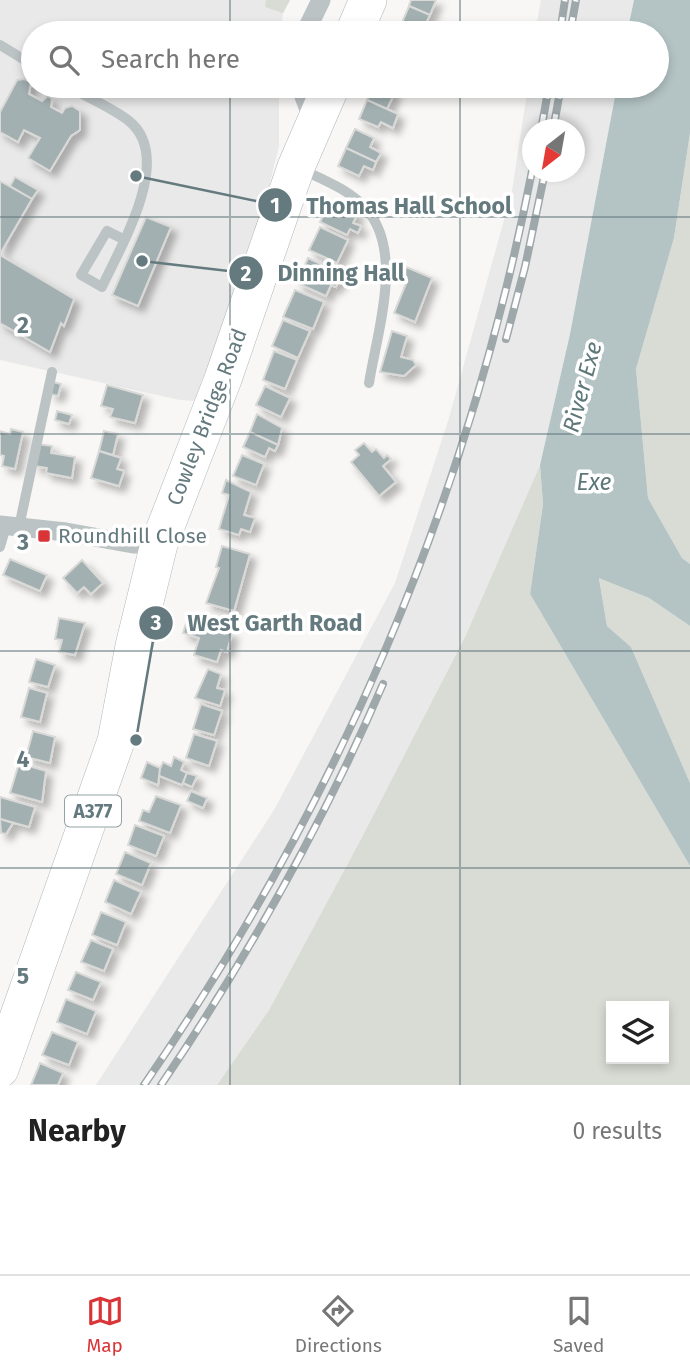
<!DOCTYPE html>
<style>
:root{--surface:#fff;--page:#f6f6f6;--text:#222;--muted:#767676;--line:#e0e0e0;--accent:#d93437}
body{margin:0;font-family:"Fira Sans",sans-serif;background:var(--page);color:var(--text)}
.controls{position:absolute;right:21px;bottom:21px;display:grid;overflow:hidden;border-radius:0px;box-shadow:0 4px 10px #0003}
.controls button{width:63px;height:63px;display:grid;place-items:center;padding:0;border:0;border-bottom:2px solid var(--line);background:var(--surface);color:var(--text);font:35px sans-serif}
.compass{position:absolute;left:522px;top:119px;width:63px;height:63px;border-radius:50%;background:var(--surface);box-shadow:0 4px 10px #0003;rotate:211deg}
.list{margin:0;padding:0;list-style:none}
h2{display:flex;justify-content:space-between;align-items:center;height:91px;margin:0;padding:0 28px;font-size:30px}
h2 small{font-size:23px;font-weight:400;color:var(--muted)}
.icon{flex:none;width:38px;height:38px;fill:none;stroke:currentColor;stroke-width:2;stroke-linecap:round;stroke-linejoin:round}
.map{position:relative;flex:none;width:690px;height:1085px;overflow:hidden}
.search{position:absolute;background:var(--surface);box-shadow:0 4px 10px #0003;left:21px;right:21px;top:21px;height:77px;display:flex;align-items:center;gap:18px;box-sizing:border-box;padding:0 24px;border-radius:38px;color:var(--muted);font-size:26px}
.sheet{height:189px;background:var(--surface)}
nav{display:flex;justify-content:space-around;align-items:center;box-sizing:border-box;height:98px;border-top:2px solid var(--line);background:var(--surface);font-size:19px;color:var(--muted)}
nav a{display:grid;justify-items:center;gap:4px}
nav .on{color:var(--accent)}
.map>svg:first-child{display:block}
.built{fill:#e8e9e8;fill-rule:evenodd}
.green{fill:#d9dcd4;fill-rule:evenodd}
.water{fill:#b4c4c5}
.building{fill:#a3b0b2;stroke:#d9d9d7;stroke-width:2;filter:url(#shadow)}
.lines{fill:none;stroke-linecap:round;stroke-linejoin:round}
.highway-casing{stroke:#b0b6b8;stroke-width:38}
.lane{stroke:#bcc3c4;stroke-width:10}
.street{stroke:#bcc3c4;stroke-width:19}
.highway{stroke:#fff;stroke-width:37}
.rail-casing{stroke:#9ea8ab;stroke-width:8}
.rail{stroke:#fff;stroke-width:5;stroke-dasharray:16;stroke-linecap:butt}
.grid{fill:none;stroke:#647a7e;stroke-width:2;stroke-opacity:0.55}
.poi-dot{fill:#d93437;stroke:#fff;stroke-width:2.5}
.labels{text-anchor:middle;stroke-width:7;stroke-linejoin:round;paint-order:stroke}
.shield{fill:#fff;stroke:#92a2a5;stroke-width:2}
.shield-label{font-size:19px;font-weight:bold;fill:#647a7e}
.street-label{font-size:21px;fill:#647a7e;stroke:#fff}
.poi-label{font-size:21px;fill:#647a7e;stroke:#fff;text-anchor:start}
.water-label{font-size:23px;font-style:italic;fill:#5f7879;stroke:#fff}
.grid-label{font-size:23px;text-anchor:middle;font-weight:bold;fill:#647a7e;stroke:#fff;stroke-width:7;stroke-linejoin:round;paint-order:stroke}
.leader{fill:none;stroke:#647a7e;stroke-width:2.5}
.callout-dot{fill:#647a7e;stroke:#fff;stroke-width:2.5}
.mark-label{font-size:21px;text-anchor:middle;font-weight:bold;fill:#fff}
.callout-label{font-size:23px;text-anchor:middle;font-weight:bold;fill:#647a7e;stroke:#fff;stroke-width:7;stroke-linejoin:round;paint-order:stroke}
</style>
<div class="map">
<svg width="690" height="1085" viewBox="0 0 690 1085">
<defs>
<filter id="shadow"><feDropShadow dx="6" dy="6" stdDeviation="3.5" flood-color="#0004"/></filter>
</defs>
<rect width="100%" height="100%" fill="#f8f7f5"/>
<!-- built -->
<g class="built">
<path d="M0,0H290L283,13L281,33H33V86H279V146L264,207L197,401L180,400L0,360Z"/>
<path d="M541,0H634L627,33H535Z"/>
<path d="M528,86H617L570,334L540,465L465,637L361,839L269,1010L217,1085H96L274,810L395,583L449,418L512,191ZM532,130H574V172H532Z"/>
</g>
<!-- green -->
<g class="green">
<path d="M266,0H290L283,13L265,7Z"/>
<path d="M690,133V564L682,558L648,498L636,369L674,238Z"/>
<path d="M540,465L543,504L530,594L690,866V1085H217L269,1010L361,839L465,637ZM611,1006H664V1059H611Z"/>
<path d="M599,577L649,598L690,626V783L631,647L607,626Z"/>
</g>
<!-- water -->
<path class="water" d="M634,0H690V133L674,238L636,369L648,498L682,558L690,564V626L649,598L599,578L607,626L631,647L690,783V866L530,594L543,504L540,465L570,334L617,86H657V33H627Z"/>
<!-- building -->
<g class="building">
<path d="M411,0H436L430,15L409,6Z"/>
<path d="M409,6L430,15L424,27L431,33H420L401,25Z"/>
<path d="M24,79L31,82L29,94L42,101L48,96L52,99L51,107L62,113L65,108L72,106L80,111V130L71,136L50,171L28,158L40,138L24,130L18,142L0,132V112L17,80Z"/>
<path d="M373,86H390L388,90L395,92L387,109L367,100Z"/>
<path d="M367,100L398,114L393,128L381,122L378,127L359,119Z"/>
<path d="M355,129L374,138L370,147L381,153L376,162L346,148Z"/>
<path d="M346,148L376,162L373,170L364,166L359,176L338,166Z"/>
<path d="M15,177L38,190L32,199L10,186Z"/>
<path d="M0,181L32,199L0,254Z"/>
<path d="M331,200L358,213L353,223L361,226L358,233L350,229L347,235L320,222Z"/>
<path d="M146,217L171,227L138,306L112,295Z"/>
<path d="M320,227L348,240L337,263L309,250Z"/>
<path d="M0,255L74,299L64,326L61,323L50,352L0,323Z"/>
<path d="M308,258L342,274L336,287L331,285L326,296L297,283Z"/>
<path d="M406,267L432,278L415,322L394,313L407,281L401,279Z"/>
<path d="M295,290L324,302L313,329L283,317Z"/>
<path d="M283,320L310,331L298,358L272,346Z"/>
<path d="M392,331L407,336L401,357L413,360L416,365L404,376L380,372Z"/>
<path d="M274,351L297,360L285,389L263,380Z"/>
<path d="M53,382L61,384L58,396L50,394Z"/>
<path d="M107,385L143,395L135,423L110,417L113,409L101,406Z"/>
<path d="M265,386L290,398L281,417L256,405Z"/>
<path d="M57,411L72,415L69,424L55,420Z"/>
<path d="M257,414L282,428L278,445L250,432Z"/>
<path d="M11,429L23,432L15,469L2,466L4,456L0,455V431L10,434Z"/>
<path d="M104,431L118,434L113,455L99,451Z"/>
<path d="M250,432L278,445L275,451L269,448L265,457L243,447Z"/>
<path d="M364,443L372,452L376,449L384,458L387,455L391,459L383,466L396,482L379,496L351,462L359,455L355,450Z"/>
<path d="M38,444L52,446L51,453L75,457L72,478L46,473L47,468L34,466Z"/>
<path d="M99,451L121,458L117,469L124,471L119,486L91,478Z"/>
<path d="M242,455L264,464L256,485L233,476Z"/>
<path d="M226,480L251,492L244,515L255,518L250,532L241,529L239,535L219,529L229,495L222,493Z"/>
<path d="M222,546L250,554L234,611L206,603L219,568L216,567Z"/>
<path d="M10,559L47,575L40,591L3,575Z"/>
<path d="M82,560L103,583L91,594L84,587L77,593L63,578Z"/>
<path d="M189,614L207,619L205,625L232,633L227,652L221,650L217,662L194,655L199,638L183,633Z"/>
<path d="M59,618L85,623L75,655L59,652L62,640L55,639Z"/>
<path d="M36,659L55,665L48,687L29,682Z"/>
<path d="M208,669L221,674L217,688L225,690L220,706L195,698Z"/>
<path d="M29,688L47,693L40,722L21,717Z"/>
<path d="M201,704L222,711L214,735L193,729Z"/>
<path d="M33,731L55,737L50,763L26,757Z"/>
<path d="M194,734L217,741L209,766L186,758Z"/>
<path d="M174,757L184,762L181,770L187,773L182,785L157,775L163,762L171,766Z"/>
<path d="M147,762L160,768L158,785L141,778Z"/>
<path d="M19,763L46,771L42,802L10,793Z"/>
<path d="M187,773L197,776L192,787L183,783Z"/>
<path d="M191,791L207,798L203,808L187,801Z"/>
<path d="M156,796L181,805L170,833L139,821L143,810L149,812Z"/>
<path d="M0,797L35,807L29,827L0,819Z"/>
<path d="M0,819L13,823L6,834L1,833Z"/>
<path d="M135,825L164,836L156,856L128,845Z"/>
<path d="M125,852L151,863L142,885L116,874Z"/>
<path d="M114,880L141,892L131,914L105,902Z"/>
<path d="M101,912L126,922L117,945L92,935Z"/>
<path d="M91,940L113,949L104,971L81,962Z"/>
<path d="M76,972L101,982L93,1000L68,990Z"/>
<path d="M66,999L96,1011L87,1034L57,1022Z"/>
<path d="M52,1032L78,1042L69,1065L42,1055Z"/>
<path d="M40,1063L63,1073L58,1085H31Z"/>
</g>
<g class="lines">
<!-- highway casing -->
<g class="highway-casing">
<g id="highway">
<path d="M354,33L368,0"/>
<path d="M0,1069L116,741L134,646L159,544L223,379L296,167L331,86"/>
</g>
</g>
<!-- lane -->
<g class="lane">
<path d="M0,45L33,65"/>
<path d="M68,86C86,97 113,108 129,121C175,158 120,247 102,287L81,275L107,231L123,239"/>
<path d="M303,170C324,180 352,191 367,210C404,253 377,332 369,383"/>
<path d="M19,527L52,372"/>
<path d="M0,547L6,526"/>
</g>
<!-- street -->
<g class="street">
<path d="M305,33L321,0"/>
<path d="M300,86L314,123"/>
<path d="M0,525L66,532L133,544H159"/>
</g>
<!-- highway -->
<use href="#highway" class="highway"/>
<!-- rail casing -->
<g class="rail-casing">
<g id="rail">
<path d="M560,33L565,0"/>
<path d="M570,33L576,0"/>
<path d="M541,130L549,86"/>
<path d="M553,130L561,86"/>
<path d="M506,339L525,267L545,172"/>
<path d="M144,1085C337,805 467,505 532,171"/>
<path d="M161,1085C247,958 322,826 383,684"/>
</g>
</g>
<!-- rail -->
<use href="#rail" class="rail"/>
</g>
<!-- grid -->
<path class="grid" d="M230,0V33M460,0V33M230,86V1085M460,86V1085M0,217H690M0,434H690M0,651H690M0,868H690"/>
<!-- markers -->
<rect class="poi-dot" x="37" y="529" width="14" height="14" rx="3.5"/>
<g class="labels">
<!-- shield labels -->
<rect class="shield" x="65" y="795.5" width="56" height="31" rx="5"/>
<g class="shield-label">
<text x="93" y="818">A377</text>
</g>
<!-- street labels -->
<g class="street-label">
<text transform="translate(207 417) rotate(-69)" y="7">Cowley Bridge Road</text>
</g>
<!-- poi labels -->
<g class="poi-label">
<text x="58" y="543">Roundhill Close</text>
</g>
<!-- water labels -->
<g class="water-label">
<text transform="translate(582 387) rotate(-75)" y="8">River Exe</text>
<text x="594" y="490">Exe</text>
</g>
</g>
<g class="grid-label">
<text x="23" y="333">2</text>
<text x="23" y="550">3</text>
<text x="23" y="767">4</text>
<text x="23" y="984">5</text>
</g>
<!-- callouts -->
<path class="leader" d="M136 176L275 205M142 261L246 273M136 740L156 623"/>
<g class="callout-dot">
<circle cx="136" cy="176" r="7"/>
<circle cx="142" cy="261" r="7"/>
<circle cx="136" cy="740" r="7"/>
<circle cx="275" cy="205" r="18"/>
<circle cx="246" cy="273" r="18"/>
<circle cx="156" cy="623" r="18"/>
</g>
<g class="mark-label">
<text x="275" y="213">1</text>
<text x="246" y="281">2</text>
<text x="156" y="630">3</text>
</g>
<g class="callout-label">
<text x="409" y="214">Thomas Hall School</text>
<text x="341" y="281">Dinning Hall</text>
<text x="275" y="631">West Garth Road</text>
</g>
</svg>
<div class="controls">
<button><svg class="icon" aria-label="layers" viewBox="0 0 24 24"><path d="M12 4l9 5-9 5-9-5zM3 14l9 5 9-5"/></svg></button>
</div>
<svg class="compass" viewBox="-18 -18 36 36"><path d="M0-13l5 13h-10z" fill="#e53935"/><path d="M0 13l5-13h-10z" fill="#767676"/></svg>
<div class="search"><svg class="icon" aria-label="search" viewBox="0 0 24 24"><circle cx="10" cy="10" r="6"/><path d="M15 15l6 6"/></svg>Search here</div>
</div>
<section class="sheet">
<h2>Nearby<small>0 results</small></h2>
<ul class="list">
</ul>
</section>
<nav>
<a class="on"><svg class="icon" aria-label="map" viewBox="0 0 24 24"><path d="M3 6l6-2 6 2 6-2v14l-6 2-6-2-6 2zM9 4v14M15 6v14"/></svg>Map</a>
<a><svg class="icon" aria-label="directions" viewBox="0 0 24 24"><path d="M12 3l9 9-9 9-9-9zM9 14v-3h6M13 9l2 2-2 2"/></svg>Directions</a>
<a><svg class="icon" aria-label="saved" viewBox="0 0 24 24"><path d="M7 4h10v16l-5-4-5 4z"/></svg>Saved</a>
</nav>
